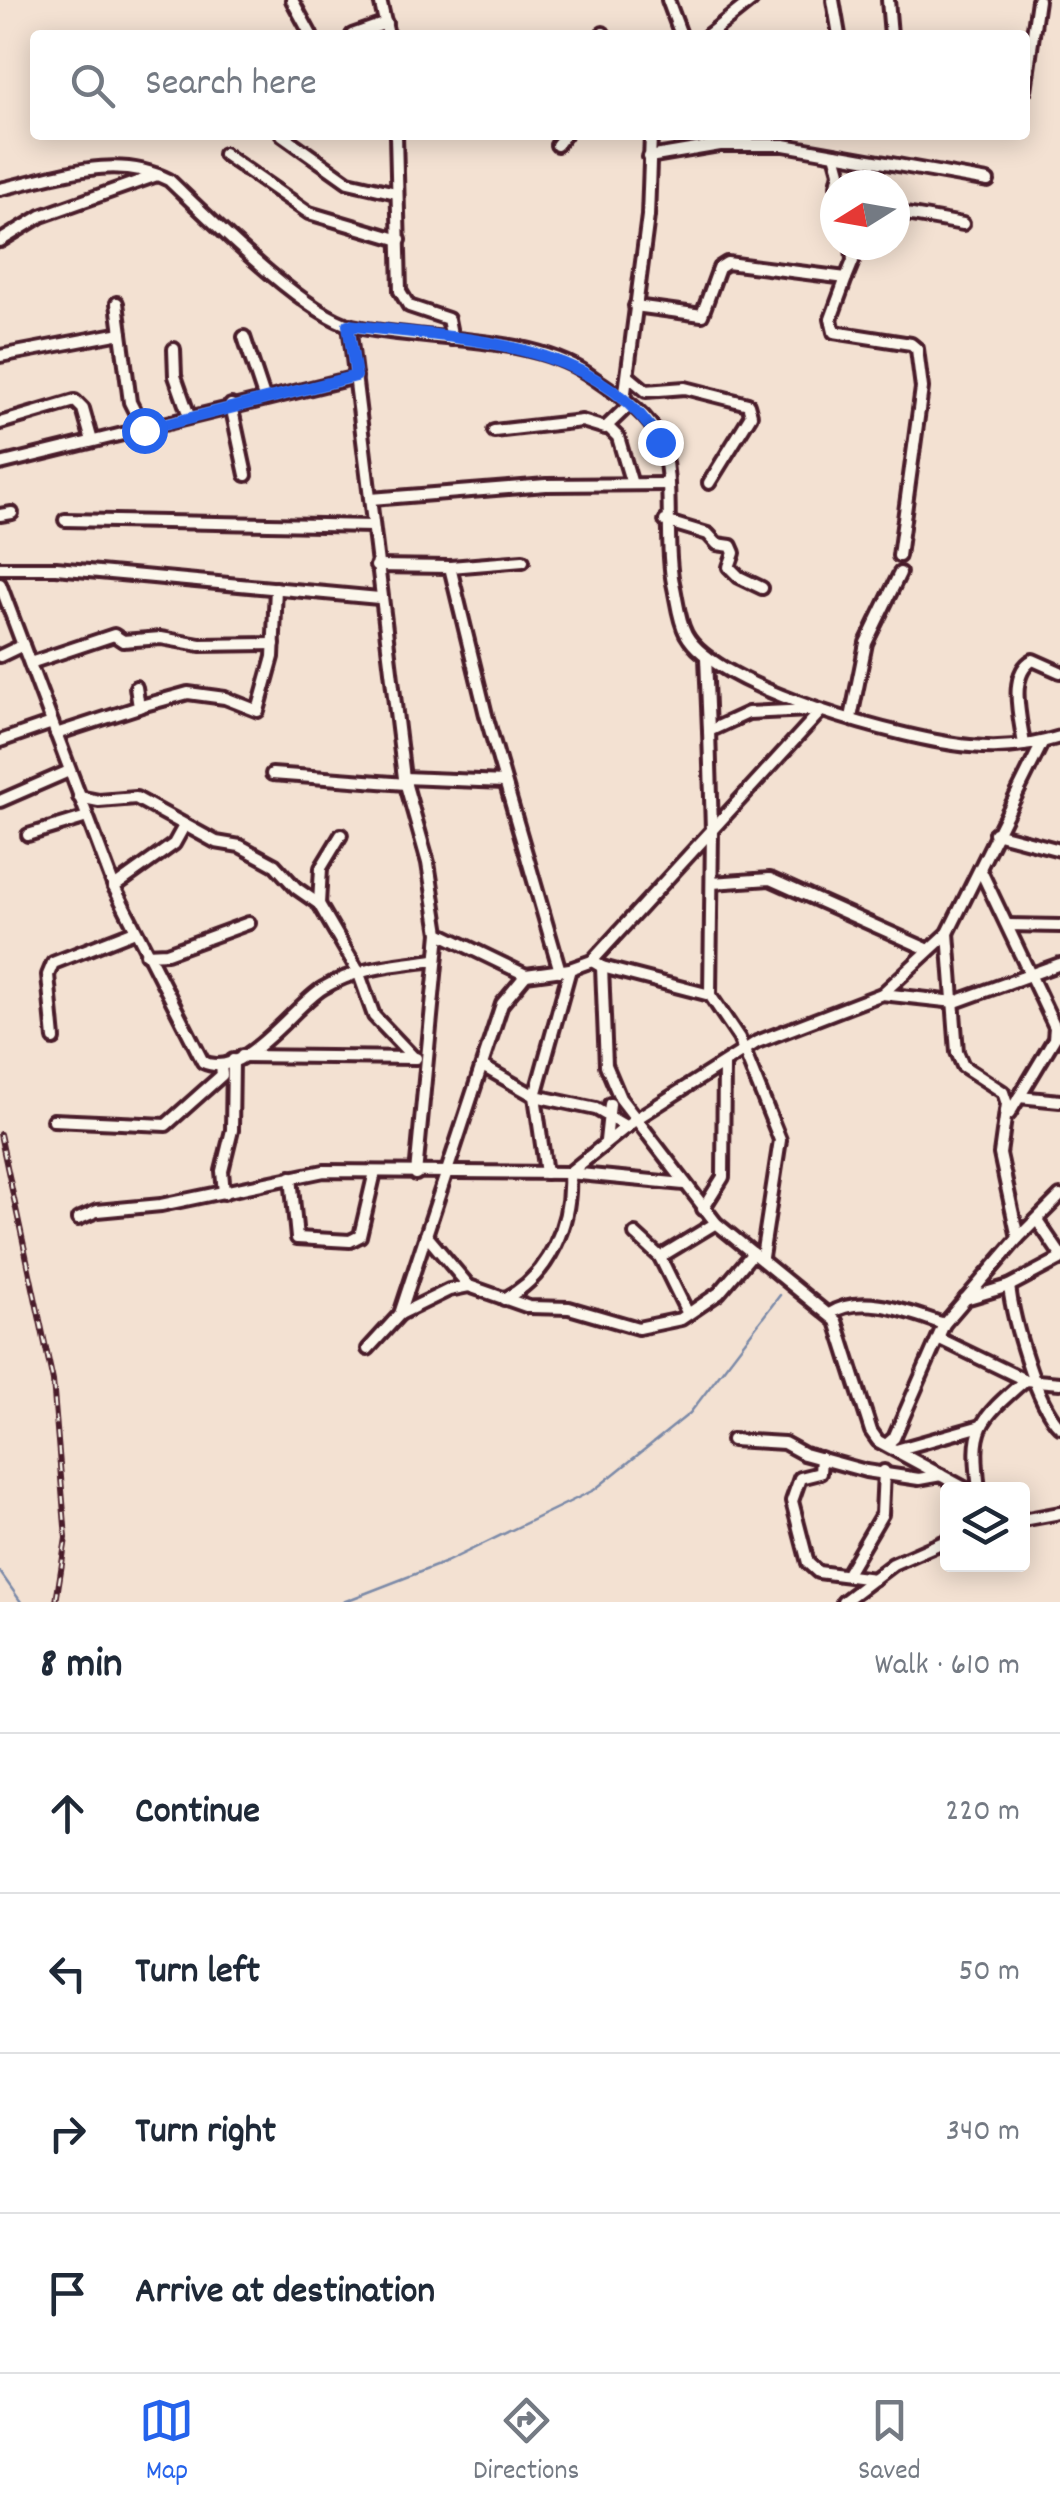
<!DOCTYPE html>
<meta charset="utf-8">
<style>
:root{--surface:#fff;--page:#f6f6f7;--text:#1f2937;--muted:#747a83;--line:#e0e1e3;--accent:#2563eb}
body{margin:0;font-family:Dekko,sans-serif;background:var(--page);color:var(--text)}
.controls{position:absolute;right:30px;bottom:30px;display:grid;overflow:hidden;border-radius:10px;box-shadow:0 5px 25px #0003}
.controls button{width:90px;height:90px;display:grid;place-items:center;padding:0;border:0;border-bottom:2px solid var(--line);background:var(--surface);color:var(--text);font:50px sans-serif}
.compass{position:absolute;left:820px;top:170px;width:90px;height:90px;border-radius:50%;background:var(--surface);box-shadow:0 5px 25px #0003;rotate:259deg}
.stop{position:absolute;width:30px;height:30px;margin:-22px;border:8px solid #2563eb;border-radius:50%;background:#fff}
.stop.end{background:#2563eb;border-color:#fff;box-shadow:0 2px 10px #0008}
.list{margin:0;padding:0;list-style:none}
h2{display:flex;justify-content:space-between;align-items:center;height:130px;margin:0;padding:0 40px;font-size:42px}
h2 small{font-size:32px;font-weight:400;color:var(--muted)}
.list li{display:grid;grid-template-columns:65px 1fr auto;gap:30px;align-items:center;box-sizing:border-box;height:160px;padding:0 40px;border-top:2px solid var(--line)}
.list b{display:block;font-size:38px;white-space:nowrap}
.list em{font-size:32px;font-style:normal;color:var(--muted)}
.icon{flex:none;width:55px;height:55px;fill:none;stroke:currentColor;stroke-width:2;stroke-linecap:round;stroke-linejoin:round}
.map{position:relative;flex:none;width:1060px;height:1602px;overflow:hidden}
.search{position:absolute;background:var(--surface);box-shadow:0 5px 25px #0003;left:30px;right:30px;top:30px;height:110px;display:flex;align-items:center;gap:25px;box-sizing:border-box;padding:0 35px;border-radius:10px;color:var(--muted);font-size:38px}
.sheet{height:770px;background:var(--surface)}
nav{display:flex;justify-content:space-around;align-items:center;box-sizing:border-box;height:140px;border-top:2px solid var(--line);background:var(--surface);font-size:28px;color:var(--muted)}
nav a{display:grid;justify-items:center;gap:5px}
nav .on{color:var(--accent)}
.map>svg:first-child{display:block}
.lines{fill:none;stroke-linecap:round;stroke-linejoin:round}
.stream{stroke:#7c8aa8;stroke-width:2.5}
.minor-casing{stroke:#4a1f2b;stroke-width:18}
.minor{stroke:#fbf7ec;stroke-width:10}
.rail-casing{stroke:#4a1f2b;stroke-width:6}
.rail{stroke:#fbf7ec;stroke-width:2.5;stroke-dasharray:8;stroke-linecap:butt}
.route{stroke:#2563eb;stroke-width:12}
</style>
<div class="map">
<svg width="1060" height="1602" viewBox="0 0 1060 1602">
<rect width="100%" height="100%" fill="#f3e1d2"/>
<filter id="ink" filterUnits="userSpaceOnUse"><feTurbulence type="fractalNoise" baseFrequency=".01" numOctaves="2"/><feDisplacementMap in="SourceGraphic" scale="20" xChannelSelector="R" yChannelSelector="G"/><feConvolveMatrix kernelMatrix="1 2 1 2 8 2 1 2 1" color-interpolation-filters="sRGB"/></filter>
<g filter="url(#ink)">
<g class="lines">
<!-- stream -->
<g class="stream">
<path d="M0,1572L21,1602"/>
<path d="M343,1602L446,1562L594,1490L690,1413L780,1295"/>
</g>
<!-- minor casing -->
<g class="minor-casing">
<g id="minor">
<path d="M292,0L311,35"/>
<path d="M380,0L388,35"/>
<path d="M668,0L681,35"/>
<path d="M833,0L839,35"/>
<path d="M888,0L891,35"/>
<path d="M603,33V35"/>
<path d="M352,35L386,23"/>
<path d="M708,35L752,0"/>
<path d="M1025,90L1038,0"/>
<path d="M282,135L348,182L396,193"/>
<path d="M396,135L400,291L409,306L448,319L452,339"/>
<path d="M557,145L565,135"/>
<path d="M224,154L309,213L400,240"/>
<path d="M835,154L840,172L837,185"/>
<path d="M649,157L720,145H784L988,181"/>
<path d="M0,189C56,177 115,152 169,180C207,216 304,314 352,326C422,342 527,333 588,374C613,392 647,410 660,440C675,476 664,540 673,583C677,599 678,619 686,634C715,689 910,741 970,746C1000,749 1031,746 1060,737"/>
<path d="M895,212L963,224"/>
<path d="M0,241L41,216L157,175"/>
<path d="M846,278L853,261L852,245"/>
<path d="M117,303L130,402L144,430"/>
<path d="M635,306L702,315L719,268L727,263L846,278L831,319L834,332L911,344L917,349L922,388L899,556"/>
<path d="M349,325L404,778L428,863L439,933L526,975"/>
<path d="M244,337L264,397"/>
<path d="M174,349L175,376L189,416"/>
<path d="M0,356L121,333"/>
<path d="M628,376L646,391L685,388L748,404L751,415L709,483"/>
<path d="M624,400L648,216L651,135"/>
<path d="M231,405L246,475"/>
<path d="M0,423L75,401L83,409L92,441"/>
<path d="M608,427L618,437L631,481"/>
<path d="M494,431L582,421L605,428L630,404"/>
<path d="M0,464L356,377"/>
<path d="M371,499L546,485L667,484"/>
<path d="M0,515L12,513"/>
<path d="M65,520L373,526"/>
<path d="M665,521L708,534L717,544L731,546L734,553L729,567L739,577L762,588"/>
<path d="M376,566L450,567L486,715L560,971"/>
<path d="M450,567L523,561"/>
<path d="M0,568H56L379,598"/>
<path d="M0,584L114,887L203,1062C244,1081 293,1006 323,988C358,967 396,965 435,960"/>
<path d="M0,656L23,645"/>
<path d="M706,657L709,731"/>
<path d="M30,663L114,635L123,641L161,638L200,645L274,644"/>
<path d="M141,706L188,693L225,698L258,711L273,657L276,588"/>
<path d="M851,718L866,643L900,573"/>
<path d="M56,734L139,707L136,687"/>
<path d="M0,741L52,723"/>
<path d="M1024,745C1021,720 1007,674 1033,660L1060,672"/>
<path d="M272,774L406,784"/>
<path d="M404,778L505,782"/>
<path d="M79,797L99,801L136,798L216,842L240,846L275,865L296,888L319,904L358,971L374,1016L413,1057"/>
<path d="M0,801L69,771"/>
<path d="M995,833L1060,850"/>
<path d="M28,835L87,817"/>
<path d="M980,869L1055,1027L1054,1039L1009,1114"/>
<path d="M712,883L770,879L927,949"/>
<path d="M114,887L174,844L184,826"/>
<path d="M319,904L321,868L341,835"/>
<path d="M1008,925L1060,926"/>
<path d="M146,954L167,953L249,923"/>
<path d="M592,961L602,967L606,1065L620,1098L716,1223L836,1321L871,1431L878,1441L968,1490"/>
<path d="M602,967L710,995L739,1038L780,1140L762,1257"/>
<path d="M882,994L955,1002L1060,964"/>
<path d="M710,995L712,830L821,711"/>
<path d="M54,1039L48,975L53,963L135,931"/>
<path d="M242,1056L416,1058"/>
<path d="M484,1067L535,1096L596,1109L627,1127"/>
<path d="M1019,1097L1060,1101"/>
<path d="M53,1120L166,1125L222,1075L221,1066"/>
<path d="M606,1141L610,1104"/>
<path d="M546,1173L535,1096L570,969"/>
<path d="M569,1173L636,1119L757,1042L882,994L948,933L1042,743"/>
<path d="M416,1174L439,933"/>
<path d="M291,1177L297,1238L350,1241L360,1236L375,1172"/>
<path d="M224,1193L222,1171L232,1130L233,1060"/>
<path d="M703,1209L723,1177L724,1065"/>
<path d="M78,1219L97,1211L161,1205L324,1171L569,1173L684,1184"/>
<path d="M1037,1220L1060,1254"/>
<path d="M635,1234L660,1257L688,1314"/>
<path d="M426,1235L469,1286L529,1307L569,1308L638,1328L681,1319L719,1293L753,1253"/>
<path d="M1018,1238L1060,1196"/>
<path d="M660,1257L716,1223"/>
<path d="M1009,1286C1013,1320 1036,1404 1060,1427"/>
<path d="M504,1299C550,1276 572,1222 569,1173"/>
<path d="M965,1299L1009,1286L1060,1259"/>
<path d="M400,1314L449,1290L469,1286"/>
<path d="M829,1314C861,1292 911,1313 944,1324"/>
<path d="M940,1339L1025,1380L1060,1383"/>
<path d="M368,1349L400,1314L502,1004L526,975L570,969L592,961L712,830L709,731L748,713L810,710"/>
<path d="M732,1440L784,1443L804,1454L866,1471L919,1479L941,1475"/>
<path d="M887,1444L894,1438L944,1324L1018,1238L1000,1154L1007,1104L1003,1092L963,1066L957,1052L948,933"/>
<path d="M896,1450L981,1426"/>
<path d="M821,1458L820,1473L800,1478L792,1501L808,1563L818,1572L874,1579"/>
<path d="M979,1490C972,1427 976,1423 1025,1380"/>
<path d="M1022,1520L1060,1513"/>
<path d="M848,1572L882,1514L884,1471"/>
<path d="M843,1602L893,1564L948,1540"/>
</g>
</g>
<!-- minor -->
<use href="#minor" class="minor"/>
<!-- rail casing -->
<g class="rail-casing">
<path id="rail" d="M0,1134L53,1381L66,1538L56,1602"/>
</g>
<!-- rail -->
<use href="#rail" class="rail"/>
</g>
</g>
<g class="lines" filter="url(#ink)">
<!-- route -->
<path class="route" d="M144,430L356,376L348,325C455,339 598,338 660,442"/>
</g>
</svg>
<div class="controls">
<button><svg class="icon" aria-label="layers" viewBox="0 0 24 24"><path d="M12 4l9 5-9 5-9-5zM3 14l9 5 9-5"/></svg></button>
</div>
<svg class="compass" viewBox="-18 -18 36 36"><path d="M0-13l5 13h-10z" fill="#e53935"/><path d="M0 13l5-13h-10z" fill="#747a83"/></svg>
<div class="stop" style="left:144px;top:430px"></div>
<div class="stop end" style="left:660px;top:442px"></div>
<div class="search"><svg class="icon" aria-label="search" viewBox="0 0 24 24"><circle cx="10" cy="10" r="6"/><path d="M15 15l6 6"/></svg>Search here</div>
</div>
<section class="sheet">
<h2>8 min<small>Walk · 610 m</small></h2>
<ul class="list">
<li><svg class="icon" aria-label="ahead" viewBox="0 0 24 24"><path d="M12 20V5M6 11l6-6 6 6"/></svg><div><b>Continue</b></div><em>220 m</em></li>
<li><svg class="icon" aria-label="left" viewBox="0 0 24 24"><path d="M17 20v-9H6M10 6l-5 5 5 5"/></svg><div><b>Turn left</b></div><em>50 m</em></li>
<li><svg class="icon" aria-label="right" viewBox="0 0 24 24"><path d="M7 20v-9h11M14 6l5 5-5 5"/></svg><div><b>Turn right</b></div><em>340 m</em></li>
<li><svg class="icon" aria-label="arrive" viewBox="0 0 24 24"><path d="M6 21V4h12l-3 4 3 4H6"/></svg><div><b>Arrive at destination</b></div></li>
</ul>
</section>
<nav>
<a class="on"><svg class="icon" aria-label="map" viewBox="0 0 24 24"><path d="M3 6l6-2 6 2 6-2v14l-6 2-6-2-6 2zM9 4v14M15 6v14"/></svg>Map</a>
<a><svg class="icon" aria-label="directions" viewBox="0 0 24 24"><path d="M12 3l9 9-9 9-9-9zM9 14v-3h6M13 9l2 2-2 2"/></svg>Directions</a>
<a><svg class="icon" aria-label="saved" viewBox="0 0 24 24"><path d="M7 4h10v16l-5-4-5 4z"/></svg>Saved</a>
</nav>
